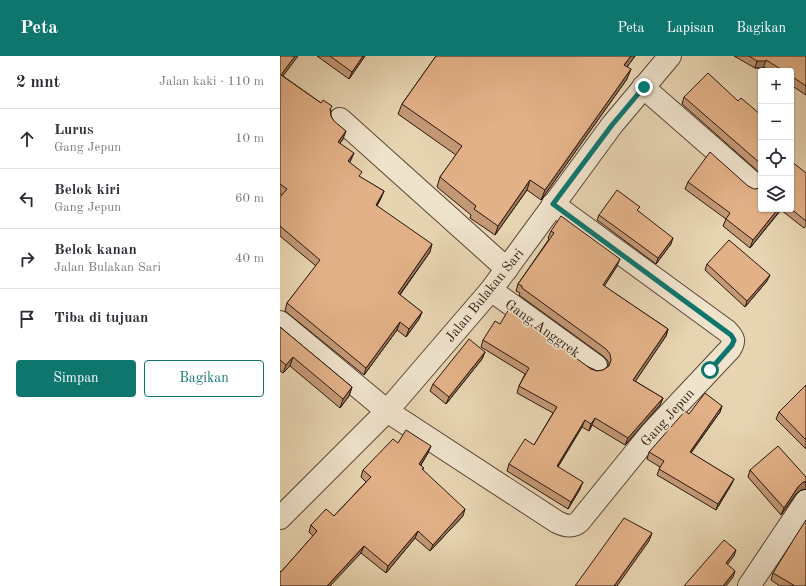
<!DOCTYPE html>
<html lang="id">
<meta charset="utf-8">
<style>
:root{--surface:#fff;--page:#f7f7f7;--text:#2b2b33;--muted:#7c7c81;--line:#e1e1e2;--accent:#0f766e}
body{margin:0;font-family:"Old Standard TT",serif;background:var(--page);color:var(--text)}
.controls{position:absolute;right:12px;top:12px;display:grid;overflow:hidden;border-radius:4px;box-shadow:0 1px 3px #0004}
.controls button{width:36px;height:36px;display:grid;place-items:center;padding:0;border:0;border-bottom:1px solid var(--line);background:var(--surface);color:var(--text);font:20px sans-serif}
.stop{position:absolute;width:12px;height:12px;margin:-9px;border:3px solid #0f766e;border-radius:50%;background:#fff}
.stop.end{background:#0f766e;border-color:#fff;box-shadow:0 1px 4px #0008}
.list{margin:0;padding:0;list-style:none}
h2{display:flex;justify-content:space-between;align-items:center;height:52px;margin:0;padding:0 16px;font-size:17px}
h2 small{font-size:13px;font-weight:400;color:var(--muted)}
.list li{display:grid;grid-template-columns:26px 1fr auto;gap:12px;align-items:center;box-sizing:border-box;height:60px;padding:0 16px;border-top:1px solid var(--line)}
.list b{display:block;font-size:15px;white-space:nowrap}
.list p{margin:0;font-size:13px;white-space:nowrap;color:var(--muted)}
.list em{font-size:13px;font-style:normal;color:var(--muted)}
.actions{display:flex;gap:8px;padding:12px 16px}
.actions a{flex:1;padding:9px 0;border:1px solid var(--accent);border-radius:4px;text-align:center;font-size:14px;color:var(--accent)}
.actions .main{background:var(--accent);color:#fff}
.icon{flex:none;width:22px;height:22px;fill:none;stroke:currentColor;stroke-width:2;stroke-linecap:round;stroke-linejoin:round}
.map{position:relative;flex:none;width:526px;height:530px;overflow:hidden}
header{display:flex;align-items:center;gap:24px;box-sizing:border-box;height:56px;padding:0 20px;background:var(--accent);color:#fff}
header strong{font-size:19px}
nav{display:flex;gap:22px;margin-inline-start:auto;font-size:14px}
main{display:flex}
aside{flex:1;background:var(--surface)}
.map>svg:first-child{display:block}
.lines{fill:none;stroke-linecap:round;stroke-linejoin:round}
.street-casing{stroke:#5a4636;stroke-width:24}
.street{stroke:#efe3cc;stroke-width:22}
.wall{fill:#c39875;stroke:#2b160d}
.shaded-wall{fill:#9f7c5f;stroke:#2b160d}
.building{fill:#e3b188;stroke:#2b160d}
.route{stroke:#0f766e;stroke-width:5}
.labels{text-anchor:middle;stroke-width:3.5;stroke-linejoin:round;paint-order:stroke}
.street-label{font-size:14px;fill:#2b160d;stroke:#efe3cc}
</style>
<header>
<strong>Peta</strong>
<nav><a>Peta</a><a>Lapisan</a><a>Bagikan</a></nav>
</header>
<main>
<aside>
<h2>2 mnt<small>Jalan kaki · 110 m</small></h2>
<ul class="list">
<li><svg class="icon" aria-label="ahead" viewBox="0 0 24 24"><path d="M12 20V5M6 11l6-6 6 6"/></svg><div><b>Lurus</b><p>Gang Jepun</p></div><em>10 m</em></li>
<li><svg class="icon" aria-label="left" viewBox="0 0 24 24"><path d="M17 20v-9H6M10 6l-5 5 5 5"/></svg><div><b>Belok kiri</b><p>Gang Jepun</p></div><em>60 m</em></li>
<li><svg class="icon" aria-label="right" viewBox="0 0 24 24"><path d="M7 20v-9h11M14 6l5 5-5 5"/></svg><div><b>Belok kanan</b><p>Jalan Bulakan Sari</p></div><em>40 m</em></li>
<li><svg class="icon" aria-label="arrive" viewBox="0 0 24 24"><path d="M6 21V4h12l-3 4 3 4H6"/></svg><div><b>Tiba di tujuan</b></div></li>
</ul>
<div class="actions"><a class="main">Simpan</a><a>Bagikan</a></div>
</aside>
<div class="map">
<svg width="526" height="530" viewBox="0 0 526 530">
<rect width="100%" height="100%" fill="#e7d4b1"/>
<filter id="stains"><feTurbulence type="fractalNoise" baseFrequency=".005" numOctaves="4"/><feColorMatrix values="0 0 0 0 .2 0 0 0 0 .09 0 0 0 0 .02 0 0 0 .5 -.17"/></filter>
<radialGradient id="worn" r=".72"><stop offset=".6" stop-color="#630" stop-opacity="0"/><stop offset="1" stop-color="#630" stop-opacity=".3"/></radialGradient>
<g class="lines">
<!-- street casing -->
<g class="street-casing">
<g id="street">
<path d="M363,31L474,128"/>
<path d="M60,63L227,213"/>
<path d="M211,234L316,310"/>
<path d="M0,266L107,355L277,466C285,470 292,472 299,466L372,376L450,293C455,285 454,282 447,275L273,148"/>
<path d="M0,462L107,355L211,234L332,69L390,0"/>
<path d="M469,530L526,445"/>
</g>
</g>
<!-- street -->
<use href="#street" class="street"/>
</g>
<!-- wall -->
<g class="wall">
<path d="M0,0L3,20L51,54V60L63,83L60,87L71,104L69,107L80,121L104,135L101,142L97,150L150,196L120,239L142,256L139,263L126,281L117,274L84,319L5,255L7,247L36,210L0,180V141L2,139L0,138Z"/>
<path d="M37,0H85L69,23Z"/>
<path d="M156,0H355L347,11V23L261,144L247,134L215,179L190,162L191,159L157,131L160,121L176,99L118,58L122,48Z"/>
<path d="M454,0H526V39L511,29V15H490L484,11L483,12H475Z"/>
<path d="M404,41L458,45L481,59V118L402,48Z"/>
<path d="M526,117V169L524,172L501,154L470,192L443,170L446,163L405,133L408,126L468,130L481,153H511Z"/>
<path d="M358,155L391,188L376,208L317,164L319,159Z"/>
<path d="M271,175L337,210L324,230L388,273L386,280L355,325L383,342L380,349L345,389L312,369L309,375L302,371L278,411L300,433L288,453L227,415L229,408L254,389L273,357L237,337L239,330L245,318L201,291L203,284L220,268L317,315L323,314L328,310V305L323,300L239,239L240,237L236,235L238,228L269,183L268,182Z"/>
<path d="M427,208L487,225L465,251L425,214Z"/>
<path d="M0,271L72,331L69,340L60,352L10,310L3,317L0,315Z"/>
<path d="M205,296L202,303L166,348L150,335L153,328Z"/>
<path d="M526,329V393L496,363L499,356Z"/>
<path d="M442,350L440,356L411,397L454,423L451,429L436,454L377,419L380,411L367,403L369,396L409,358Z"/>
<path d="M118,387L148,397L141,409L143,414L183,460L150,495L135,482L106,517L81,497L1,516L33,480L29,476L31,469L54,460L86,426L81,421L83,414Z"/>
<path d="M470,414L526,421V433L521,434L516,438L501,459L468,421Z"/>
<path d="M493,517L526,530H500L491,524Z"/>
</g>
<!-- shaded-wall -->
<g class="shaded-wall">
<path d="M15,0H18L0,24L1,19Z"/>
<path d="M83,0H85L69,23L72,16Z"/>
<path d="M351,0H355L341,19L344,9Z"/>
<path d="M486,4L483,12H475L477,5Z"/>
<path d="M351,13L347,23L261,144L265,134Z"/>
<path d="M66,75L63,83L55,94L58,86Z"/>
<path d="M74,97L71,104L65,113L68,105Z"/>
<path d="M250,124L247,134L215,179L218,170Z"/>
<path d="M104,135L101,142L93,156L96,149Z"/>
<path d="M498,153H501L470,192L473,184Z"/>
<path d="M393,182L391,188L376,208L378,202Z"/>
<path d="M152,188L150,196L115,245L118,237Z"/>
<path d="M340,203L337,210L320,237L323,229Z"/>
<path d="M490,219L487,225L465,251L467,245Z"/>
<path d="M142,256L139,263L126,281L129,273Z"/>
<path d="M120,266L117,274L84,319L86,312Z"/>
<path d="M388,273L386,280L351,332L353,324Z"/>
<path d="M205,296L202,303L166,348L169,341Z"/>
<path d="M13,301L10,310L3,317L6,309Z"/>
<path d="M72,331L69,340L60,352L63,343Z"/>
<path d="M383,342L380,349L345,389L348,382Z"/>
<path d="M442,350L440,356L407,402L410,396Z"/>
<path d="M315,362L312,369L309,375L311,368Z"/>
<path d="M305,364L302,371L274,417L277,410Z"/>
<path d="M151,390L148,397L137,415L139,408Z"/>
<path d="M454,423L451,429L436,454L438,448Z"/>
<path d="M303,426L300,433L288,453L291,446Z"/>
<path d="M523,426H526V433L521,434L516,438L501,459L504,452L518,431Z"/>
<path d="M185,453L183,460L150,495L153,489Z"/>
<path d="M138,475L135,482L106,517L108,510Z"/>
<path d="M372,477L369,485L337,530H334Z"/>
<path d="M84,490L81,497L50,530H47Z"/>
<path d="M456,494L454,500L444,513L446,507Z"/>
<path d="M455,515L453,521L446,530H443Z"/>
</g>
<!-- building -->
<g class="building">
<path d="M0,0H15L1,19L41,47L43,44L52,50L50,53L51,60L54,65L66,75L58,86L74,97L68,105L82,116L79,120L104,135L96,149L152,188L118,237L142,256L129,273L120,266L86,312L7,247L40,204L0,170V141L7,133L0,128Z"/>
<path d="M50,0H83L72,16Z"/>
<path d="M156,0H351L344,9L351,13L265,134L250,124L218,170L194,153L196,150L160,121L182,90L122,48Z"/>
<path d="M469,0H526V30L511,20V15H504L486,4V5H477Z"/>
<path d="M428,17L458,45L461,42L481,59V108L404,41Z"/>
<path d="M430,96L468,130L474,133L481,132V153H498L473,184L446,163L450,157L408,126Z"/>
<path d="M511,105L526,117V165L511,153Z"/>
<path d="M337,134L360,151L357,154L393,182L378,202L319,159Z"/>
<path d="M281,160L340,203L323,229L388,273L353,324L383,342L348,382L315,362L311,368L305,364L277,410L303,426L291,446L229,408L245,383L254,389L277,351L239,330L249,312L203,284L215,265L220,268L229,253L311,313L317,315L323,314L329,310L331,304L330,298L326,293L242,232V230L238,228L274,177L271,175Z"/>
<path d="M449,184L490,219L467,245L427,208Z"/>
<path d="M0,271L72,331L63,343L13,301L6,309L0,304Z"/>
<path d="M189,283L205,296L169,341L153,328Z"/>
<path d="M526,329V384L499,356Z"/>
<path d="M425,337L442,350L410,396L454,423L438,448L379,413L384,405L369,396L405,355L409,358Z"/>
<path d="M126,374L151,390L139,408L144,412L142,413L185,453L153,489L138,475L108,510L84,490L47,530H0V515L1,516L37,475L31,469L46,453L54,460L91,421L83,414L113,383L118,387Z"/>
<path d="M498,390L526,421V426H523L518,431L504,452L470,414Z"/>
<path d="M344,462L372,477L334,530H295Z"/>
<path d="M526,464V528L525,530H515L493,517L517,478Z"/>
<path d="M444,484L456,494L446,507L455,515L443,530H404Z"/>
</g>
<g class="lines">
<!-- route -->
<path class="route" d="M364,31L332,69L273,148L451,279L454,284L452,289L430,314"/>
</g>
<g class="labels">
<!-- street labels -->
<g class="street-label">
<text transform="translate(204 239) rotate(-51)" y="5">Jalan Bulakan Sari</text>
<text transform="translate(263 272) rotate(36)" y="5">Gang Anggrek</text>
<text transform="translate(387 361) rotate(-48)" y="5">Gang Jepun</text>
</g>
</g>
<rect width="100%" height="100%" filter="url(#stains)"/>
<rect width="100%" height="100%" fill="url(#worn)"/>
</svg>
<div class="controls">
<button>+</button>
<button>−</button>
<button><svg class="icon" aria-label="locate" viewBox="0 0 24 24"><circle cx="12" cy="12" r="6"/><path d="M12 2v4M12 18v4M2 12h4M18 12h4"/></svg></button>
<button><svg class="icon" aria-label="layers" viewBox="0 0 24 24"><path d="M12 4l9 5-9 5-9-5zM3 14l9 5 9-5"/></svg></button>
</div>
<div class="stop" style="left:430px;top:314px"></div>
<div class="stop end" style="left:364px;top:31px"></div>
</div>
</main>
